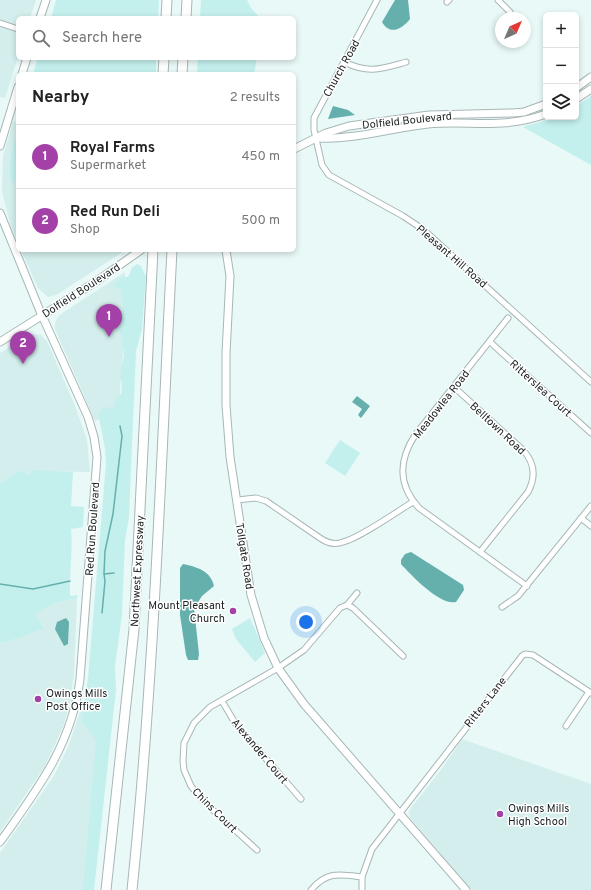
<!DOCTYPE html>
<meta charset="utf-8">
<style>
:root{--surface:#fff;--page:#f2f2f2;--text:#222;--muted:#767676;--line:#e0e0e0;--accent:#a341a8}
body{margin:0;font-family:Overpass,sans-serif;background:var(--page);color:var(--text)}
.controls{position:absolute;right:12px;top:12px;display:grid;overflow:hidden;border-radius:6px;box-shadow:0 2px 6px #0003}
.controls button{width:36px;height:36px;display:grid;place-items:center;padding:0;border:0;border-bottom:1px solid var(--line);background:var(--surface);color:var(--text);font:20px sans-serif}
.compass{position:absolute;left:495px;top:12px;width:36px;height:36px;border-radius:50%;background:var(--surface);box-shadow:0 2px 6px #0003;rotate:44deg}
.you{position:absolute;left:306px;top:622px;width:14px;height:14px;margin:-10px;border:3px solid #fff;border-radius:50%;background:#1a73e8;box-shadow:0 0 0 6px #1a73e833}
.badge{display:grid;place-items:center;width:26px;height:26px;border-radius:50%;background:var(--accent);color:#fff;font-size:13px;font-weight:700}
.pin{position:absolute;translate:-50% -33px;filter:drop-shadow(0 1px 2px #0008)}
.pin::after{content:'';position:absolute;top:21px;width:14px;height:12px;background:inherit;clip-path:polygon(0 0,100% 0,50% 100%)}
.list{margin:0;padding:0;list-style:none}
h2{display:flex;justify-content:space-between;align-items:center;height:52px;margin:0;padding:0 16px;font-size:17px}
h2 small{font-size:13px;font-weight:400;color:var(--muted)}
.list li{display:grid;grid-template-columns:26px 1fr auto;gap:12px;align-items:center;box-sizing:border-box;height:64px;padding:0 16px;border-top:1px solid var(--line)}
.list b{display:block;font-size:15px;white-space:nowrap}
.list p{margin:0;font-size:13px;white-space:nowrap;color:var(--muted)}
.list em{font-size:13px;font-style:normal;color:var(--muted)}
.icon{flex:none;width:22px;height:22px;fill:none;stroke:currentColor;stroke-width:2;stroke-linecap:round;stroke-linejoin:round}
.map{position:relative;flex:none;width:591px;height:890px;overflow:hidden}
.search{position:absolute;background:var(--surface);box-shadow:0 2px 6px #0003;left:16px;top:16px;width:280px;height:44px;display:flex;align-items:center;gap:10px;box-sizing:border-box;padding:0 14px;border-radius:6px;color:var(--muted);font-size:15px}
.panel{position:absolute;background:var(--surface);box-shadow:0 2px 6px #0003;left:16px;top:72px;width:280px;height:180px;border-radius:6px}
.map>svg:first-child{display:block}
.built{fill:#d3eeec}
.green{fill:#c3f0ed}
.water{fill:#65b0ad}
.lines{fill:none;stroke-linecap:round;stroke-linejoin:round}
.stream{stroke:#65b0ad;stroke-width:1.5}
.street-casing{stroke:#a7b7b6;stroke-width:7}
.secondary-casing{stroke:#a7b7b6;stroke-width:9}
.highway-casing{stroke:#a7b7b6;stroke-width:11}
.street{stroke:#fff;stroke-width:5}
.secondary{stroke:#fff;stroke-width:7}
.highway{stroke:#fff;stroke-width:9}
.poi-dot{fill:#a341a8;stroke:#fff;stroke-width:1.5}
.labels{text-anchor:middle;stroke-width:3;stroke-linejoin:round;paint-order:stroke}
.street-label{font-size:11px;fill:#191f1f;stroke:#fff}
.poi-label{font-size:11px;fill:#191f1f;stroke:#fff;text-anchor:start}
</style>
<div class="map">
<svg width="591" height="890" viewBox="0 0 591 890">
<rect width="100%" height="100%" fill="#e8f9f8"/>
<!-- built -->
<g class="built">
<path d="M0,0H36L30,18H18V57L5,98L0,97Z"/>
<path d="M13,121L18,123V243L10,224L2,191L3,156Z"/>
<path d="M21,250H126L56,295L48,297L38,288Z"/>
<path d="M125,272V330L118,413L95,421L55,329V325L57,318L61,314Z"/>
<path d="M32,334L41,335L47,341L75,406L87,440L90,472L32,471L30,475L19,470L0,483V353Z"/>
<path d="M77,598L74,674L70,703L63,727L45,766L0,832V643L16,639L44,627L34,613L59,602Z"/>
<path d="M82,706L101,747L86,890H0V853L54,776L69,745Z"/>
<path d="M462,739L591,784V890H472L410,818L409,812L411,808L441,770Z"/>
</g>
<!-- green -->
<g class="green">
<path d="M56,0H159L158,18H51Z"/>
<path d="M201,0H247L251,8L260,18H200Z"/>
<path d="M38,58H156V74H33Z"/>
<path d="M198,58H257L254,74H197Z"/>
<path d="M591,96V165L523,127L557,117H576V106Z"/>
<path d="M18,131V168L13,184C5,170 14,147 18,131Z"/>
<path d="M137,264L141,266L146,277L142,329L136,351L129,517L125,540L122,615L115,666L116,690L94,890H83L96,742L94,737L81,721L88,678L106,464L105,448L98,413L107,406L110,410L113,408L116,399L121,394L122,384L120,375L124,356L122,337L119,329C124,317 124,303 121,289L112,286L122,277H128L132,268Z"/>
<path d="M340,440L360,453L345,476L325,463Z"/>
<path d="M19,470L30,475L31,470L73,472L71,506L84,507L83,527L71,529C73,552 69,574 70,596L78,595L77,598L59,602L35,613L44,628L16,639L0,643V483Z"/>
<path d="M250,618L265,653L255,662L236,639L232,629Z"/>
</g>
<!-- water -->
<g class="water">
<path d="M395,0H408L410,19C402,29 390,36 382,22Z"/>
<path d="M333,106L348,110L355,115L328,119Z"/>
<path d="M357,396L370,406L361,418L358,415L362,409L352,402Z"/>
<path d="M411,552L463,585L464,590L456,602C440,606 411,575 401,564V560L405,554Z"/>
<path d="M183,564C197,567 211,571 214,586L202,596L194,608L199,654L198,660H188L186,655L180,615V568Z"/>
<path d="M66,618L69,622L68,644L64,646L55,629L57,622Z"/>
</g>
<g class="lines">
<!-- stream -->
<g class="stream">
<path d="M104,574L114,573"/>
<path d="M0,584L33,589L70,581"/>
<path d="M102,613L105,581L104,574L105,551L113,514L122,436L120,426"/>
</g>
<!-- street casing -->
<g class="street-casing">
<g id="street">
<path d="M377,0L314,118V130L322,165L329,175L403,216L424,230L591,382"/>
<path d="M498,0L510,12L513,18"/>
<path d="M447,2L449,0"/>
<path d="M0,23L18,29"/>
<path d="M507,43V42"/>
<path d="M344,62C369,74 381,69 406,62"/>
<path d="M508,318L415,435C399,460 397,484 419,508L527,586"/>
<path d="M490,342L591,433"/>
<path d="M454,387L523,450C535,463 536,477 528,492L480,552"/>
<path d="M237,500L256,498L266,501L320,538C327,543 335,545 343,542C360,538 396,512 413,502"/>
<path d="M581,518L591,526"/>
<path d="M347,605L357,593"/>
<path d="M502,607L518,596L591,506"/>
<path d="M222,701L235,723L301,799"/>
<path d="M566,726L589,692"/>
<path d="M257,850L203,801L191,786L184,770L183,761L184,743L194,723L210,707L278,668L304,650L340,608L347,605L353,608L403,656"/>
<path d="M311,890C327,871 339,874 362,877"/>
<path d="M362,890V877L372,849L522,656L525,654L533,655L591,693"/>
</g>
</g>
<!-- secondary casing -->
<g class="secondary-casing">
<g id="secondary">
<path d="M40,18L46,0"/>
<path d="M22,74L27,58"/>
<path d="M576,88L591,77"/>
<path d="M576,99L591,89"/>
<path d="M318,138C354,140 392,128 428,124C470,120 502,130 546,114"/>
<path d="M0,146L18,87"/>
<path d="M294,149L326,133L349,126L429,115L513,113L524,112L546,104"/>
<path d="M0,213L40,311L88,417L94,437L97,457L80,679C72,745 37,790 0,842"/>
<path d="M226,250L230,276L226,353V405L230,457L251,595L264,638L278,668L304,704L466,890"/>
<path d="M0,342L97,281L141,250"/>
</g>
</g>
<!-- highway casing -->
<g class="highway-casing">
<g id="highway">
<path d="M166,18L167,0"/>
<path d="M186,18L187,0"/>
<path d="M163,74L164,58"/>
<path d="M182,74L183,58"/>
<path d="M106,890L134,629L153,250"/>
<path d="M132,890C154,677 161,463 172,250"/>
</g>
</g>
<!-- street -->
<use href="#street" class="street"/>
<!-- secondary -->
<use href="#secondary" class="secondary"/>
<!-- highway -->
<use href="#highway" class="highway"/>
</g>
<!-- markers -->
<g class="poi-dot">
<circle cx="233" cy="611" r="4"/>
<circle cx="38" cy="699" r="4"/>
<circle cx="500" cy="814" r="4"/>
</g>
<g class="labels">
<!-- street labels -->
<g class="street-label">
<text transform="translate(341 68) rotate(-61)" y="4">Church Road</text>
<text transform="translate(407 120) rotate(-6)" y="4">Dolfield Boulevard</text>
<text transform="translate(452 256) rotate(41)" y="4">Pleasant Hill Road</text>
<text transform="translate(81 290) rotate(-33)" y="4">Dolfield Boulevard</text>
<text transform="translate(541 388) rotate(42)" y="4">Ritterslea Court</text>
<text transform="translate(441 404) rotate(-52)" y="4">Meadowlea Road</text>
<text transform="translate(498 428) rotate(43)" y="4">Belltown Road</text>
<text transform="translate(92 529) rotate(-86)" y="4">Red Run Boulevard</text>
<text transform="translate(245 556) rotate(81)" y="4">Tollgate Road</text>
<text transform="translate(137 571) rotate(-87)" y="4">Northwest Expressway</text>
<text transform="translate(485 702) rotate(-52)" y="4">Ritters Lane</text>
<text transform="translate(260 751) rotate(50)" y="4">Alexander Court</text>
<text transform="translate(215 810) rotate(45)" y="4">Chins Court</text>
</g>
<!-- poi labels -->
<g class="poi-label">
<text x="225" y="609" text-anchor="end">Mount Pleasant<tspan x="225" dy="13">Church</tspan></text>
<text x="46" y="697">Owings Mills<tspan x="46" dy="13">Post Office</tspan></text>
<text x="508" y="812">Owings Mills<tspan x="508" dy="13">High School</tspan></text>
</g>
</g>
</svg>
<div class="controls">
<button>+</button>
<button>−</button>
<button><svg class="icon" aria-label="layers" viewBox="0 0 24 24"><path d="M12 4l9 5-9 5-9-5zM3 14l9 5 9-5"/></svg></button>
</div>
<svg class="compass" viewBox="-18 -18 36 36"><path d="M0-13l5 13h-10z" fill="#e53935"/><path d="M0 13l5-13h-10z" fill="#767676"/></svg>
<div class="you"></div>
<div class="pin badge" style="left:109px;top:337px">1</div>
<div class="pin badge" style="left:23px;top:364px">2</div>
<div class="search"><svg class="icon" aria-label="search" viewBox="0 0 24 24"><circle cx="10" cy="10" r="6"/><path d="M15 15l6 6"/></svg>Search here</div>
<section class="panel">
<h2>Nearby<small>2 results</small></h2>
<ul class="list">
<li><span class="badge">1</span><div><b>Royal Farms</b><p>Supermarket</p></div><em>450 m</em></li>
<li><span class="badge">2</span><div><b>Red Run Deli</b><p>Shop</p></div><em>500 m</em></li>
</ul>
</section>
</div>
